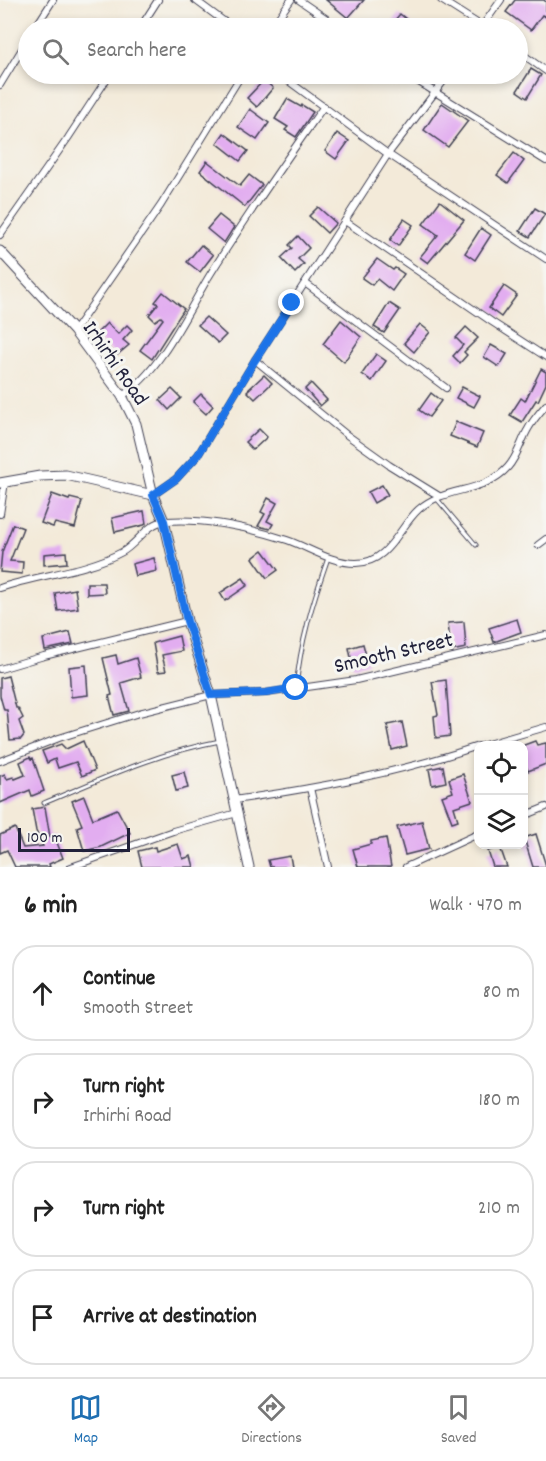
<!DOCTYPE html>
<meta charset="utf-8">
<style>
:root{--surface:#fff;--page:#f6f6f6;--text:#222;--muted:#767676;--line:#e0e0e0;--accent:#1f6fb2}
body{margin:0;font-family:Dekko,sans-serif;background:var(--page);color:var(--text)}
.controls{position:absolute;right:18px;bottom:18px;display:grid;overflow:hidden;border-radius:12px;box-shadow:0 3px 9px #0003}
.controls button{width:54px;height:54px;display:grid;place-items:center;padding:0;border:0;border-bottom:2px solid var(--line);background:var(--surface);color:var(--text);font:30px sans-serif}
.scale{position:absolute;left:18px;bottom:15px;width:112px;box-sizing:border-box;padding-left:6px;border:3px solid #22223b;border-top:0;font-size:16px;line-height:21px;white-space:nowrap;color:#22223b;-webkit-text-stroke:4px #f6f6f2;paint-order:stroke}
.stop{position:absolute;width:18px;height:18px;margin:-14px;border:4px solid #1a73e8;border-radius:50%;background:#fff}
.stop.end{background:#1a73e8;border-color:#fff;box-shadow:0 2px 6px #0008}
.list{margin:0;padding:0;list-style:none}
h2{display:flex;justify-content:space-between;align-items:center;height:78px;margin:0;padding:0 24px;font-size:26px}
h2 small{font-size:20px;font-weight:400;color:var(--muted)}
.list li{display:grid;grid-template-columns:39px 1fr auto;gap:18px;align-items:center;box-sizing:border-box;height:96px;margin:0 12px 12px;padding:0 12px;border:2px solid var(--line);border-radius:24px}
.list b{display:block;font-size:22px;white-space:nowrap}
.list p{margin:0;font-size:20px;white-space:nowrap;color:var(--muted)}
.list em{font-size:20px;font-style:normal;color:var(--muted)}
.icon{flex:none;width:33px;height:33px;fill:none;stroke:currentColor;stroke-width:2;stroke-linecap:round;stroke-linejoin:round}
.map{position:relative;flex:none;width:546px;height:867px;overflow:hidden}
.search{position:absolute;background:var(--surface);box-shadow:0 3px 9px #0003;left:18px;right:18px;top:18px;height:66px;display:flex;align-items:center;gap:15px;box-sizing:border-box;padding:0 21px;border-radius:33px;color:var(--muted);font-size:22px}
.sheet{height:510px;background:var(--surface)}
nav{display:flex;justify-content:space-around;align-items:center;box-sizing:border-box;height:84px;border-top:2px solid var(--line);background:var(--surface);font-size:16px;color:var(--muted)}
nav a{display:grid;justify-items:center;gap:3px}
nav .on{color:var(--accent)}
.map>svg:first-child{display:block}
.building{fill:#e2adf0}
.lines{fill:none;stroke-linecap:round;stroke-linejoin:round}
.lane-casing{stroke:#414053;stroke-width:5}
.street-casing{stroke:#414053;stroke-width:8}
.secondary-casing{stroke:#414053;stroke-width:11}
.lane{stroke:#fff;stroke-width:3}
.street{stroke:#fff;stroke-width:6}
.secondary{stroke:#fff;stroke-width:9}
.route{stroke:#1a73e8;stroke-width:8}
.labels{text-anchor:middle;stroke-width:6;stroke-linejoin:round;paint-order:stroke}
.street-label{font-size:22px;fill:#22223b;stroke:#f6f6f2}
</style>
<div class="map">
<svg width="546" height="867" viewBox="0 0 546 867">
<rect width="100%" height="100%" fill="#f6f6f2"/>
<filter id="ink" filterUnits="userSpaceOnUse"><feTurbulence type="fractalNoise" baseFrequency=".0167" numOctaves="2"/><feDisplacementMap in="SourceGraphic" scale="12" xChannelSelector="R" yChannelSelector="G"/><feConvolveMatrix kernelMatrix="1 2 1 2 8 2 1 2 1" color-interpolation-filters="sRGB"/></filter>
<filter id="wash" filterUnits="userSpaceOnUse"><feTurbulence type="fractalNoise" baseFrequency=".008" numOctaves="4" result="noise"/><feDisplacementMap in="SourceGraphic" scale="24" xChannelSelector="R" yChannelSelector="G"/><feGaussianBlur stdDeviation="1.35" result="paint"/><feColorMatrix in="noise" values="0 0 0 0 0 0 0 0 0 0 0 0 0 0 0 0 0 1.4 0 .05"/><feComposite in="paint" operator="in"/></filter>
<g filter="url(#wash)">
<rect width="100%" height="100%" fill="#f3ead9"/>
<g id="blocks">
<!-- building -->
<g class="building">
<path d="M326,0H364L348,18Z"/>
<path d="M515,0H544L546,2V17L542,15L531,30L506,12Z"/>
<path d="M400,14L411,23L406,28H388Z"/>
<path d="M531,69L541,75L527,98L517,91Z"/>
<path d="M264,80L273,88L257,107L247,98Z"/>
<path d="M287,99L301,107L302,105L313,112L296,137L285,130L288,127L275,119Z"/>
<path d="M442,103L468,121L448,147L424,130Z"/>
<path d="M250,109L269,123L257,140L238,127Z"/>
<path d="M224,133L248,151L240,161L217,143Z"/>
<path d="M337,133L349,141L336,159L325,151Z"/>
<path d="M514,153L524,161L508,183L497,175Z"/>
<path d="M207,161L240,186L249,175L262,185L245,207L200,171Z"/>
<path d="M440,201L464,220L428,263L420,257L438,235L423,224Z"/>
<path d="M318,207L336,223L327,233L309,216Z"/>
<path d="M535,208L545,214L530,237L520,231Z"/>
<path d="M219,215L234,227L224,243L207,229Z"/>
<path d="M404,219L413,225L398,246L390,240Z"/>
<path d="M481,228L491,235L475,260L465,253Z"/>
<path d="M298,236L309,248L298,259L304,264L295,273L281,258L292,248L289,245Z"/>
<path d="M201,245L213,255L200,272L187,262Z"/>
<path d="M377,259L393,270L395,268L404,274L392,291L377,279L372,285L362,278Z"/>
<path d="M504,286L517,295L501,317L489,308Z"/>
<path d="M163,292L184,309L152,359L140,350L163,319L161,317L155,321L149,315L158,304L155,302Z"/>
<path d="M389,303L400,310L384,333L374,327Z"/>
<path d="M206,317L226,335L218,343L198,325Z"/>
<path d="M341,320L361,337L344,362L323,344Z"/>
<path d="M107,323L118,334L127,325L132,330L123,340L129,345L116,356L95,335Z"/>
<path d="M420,324L430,332L414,352L404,343Z"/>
<path d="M466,327L478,338L464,352L467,355L460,363L453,356L463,345L456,338Z"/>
<path d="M491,345L507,354L499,367L484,357Z"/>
<path d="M376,354L386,361L372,381L362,374Z"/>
<path d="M541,369L546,372V384L538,401L536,400L522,422L510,415L521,398L525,401Z"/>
<path d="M264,375L272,383L255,399L247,391Z"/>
<path d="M311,383L327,400L320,406L305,389Z"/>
<path d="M462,387L480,396L474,407L456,398Z"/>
<path d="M172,389L181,398L169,410L160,400Z"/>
<path d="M431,393L441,401L429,417L419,410Z"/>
<path d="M201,394L213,406L206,414L193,402Z"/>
<path d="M456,422L483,433L477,447L450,436Z"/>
<path d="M259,429L267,437L253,450L245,442Z"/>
<path d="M382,485L388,495L374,503L368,492Z"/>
<path d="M52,494L69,500L70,498L82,501L75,528L55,523L53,527L41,523Z"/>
<path d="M268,498L277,503L267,521L273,524L270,529L258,526L265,514L261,512Z"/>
<path d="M144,511L146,524L144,525L115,532L112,518Z"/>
<path d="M13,524L23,528L10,561L23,562L22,574L0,572L2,552Z"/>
<path d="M263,550L278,570L267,578L253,558Z"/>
<path d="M66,552L67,563L44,565V554Z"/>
<path d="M154,558L157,571L135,576L132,564Z"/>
<path d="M243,578L248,585L225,601L220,593Z"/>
<path d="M87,583H104L105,593L87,594Z"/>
<path d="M75,589L78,608L58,611L55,593Z"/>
<path d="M517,619L521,632L494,642L489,628Z"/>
<path d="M464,622L466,648L451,651L448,623Z"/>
<path d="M70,632L73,644L45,650L43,639Z"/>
<path d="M179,636L182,651L162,655L166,671L158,672L153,643Z"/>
<path d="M363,644L368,663L353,667L349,648Z"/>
<path d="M116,655L118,664L136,658L141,677L121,683L129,711L114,715L109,696L112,695L103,658Z"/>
<path d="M86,665L88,695L71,697L69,667Z"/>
<path d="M8,676L16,708H18L23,718L19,721L24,735L21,739L10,740L7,710H4L0,696V678Z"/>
<path d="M446,680L450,736L436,738L434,716L438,715L432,682Z"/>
<path d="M402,722L407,746L392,750L387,725Z"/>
<path d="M83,741L95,770L82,776L76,762L58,768L55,759L47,763L42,751L61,744L66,749Z"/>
<path d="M535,741L537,745L546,743V764L528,771L524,760V745Z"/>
<path d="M30,757L31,759L33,758L44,791L32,796L30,790L0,803V776L5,774L7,779L13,777L15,779L25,775L20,762Z"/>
<path d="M443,766L446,782L432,785L429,769Z"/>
<path d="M184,772L188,788L176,791L172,775Z"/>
<path d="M463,774L472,801L454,807L458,820L452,822L442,796L453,792L449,779Z"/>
<path d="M84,796L93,819L117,809L130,833L101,847L84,851L77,827L82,825L72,801Z"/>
<path d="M45,807L50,837L54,835L63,858L49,864L50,867H15L7,850L0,853V835L15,828L23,848L43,846L36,831L32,809Z"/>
<path d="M422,821L429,849L405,855L397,827Z"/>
<path d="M536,834L546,866V867H533L524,838Z"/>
<path d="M386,838L391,867H358L353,849L371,844V841Z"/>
<path d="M178,844L183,859L191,856L194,867H142L138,851L155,847L156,851Z"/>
<path d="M500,847L507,867H493L488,851Z"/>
<path d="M290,856L292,867H270L268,860Z"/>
</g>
</g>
</g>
<g filter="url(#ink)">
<use href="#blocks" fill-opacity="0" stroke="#414053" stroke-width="1.5"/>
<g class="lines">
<!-- lane casing -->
<g class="lane-casing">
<g id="lane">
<path d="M437,499L476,545"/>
<path d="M296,689C300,643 313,601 328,558"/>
<path d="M44,803C101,779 160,752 220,741"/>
</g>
</g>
<!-- street casing -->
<g class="street-casing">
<g id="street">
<path d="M195,0L233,28"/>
<path d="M299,0L340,28"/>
<path d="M441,0L485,28"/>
<path d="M35,28L53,0"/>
<path d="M140,28L158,0"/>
<path d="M271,28L291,0"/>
<path d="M481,28L501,0"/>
<path d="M518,51L546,71"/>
<path d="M279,74L388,154L546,259"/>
<path d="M406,74L546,161"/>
<path d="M0,85L28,39"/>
<path d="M345,221L492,322L546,357"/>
<path d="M0,235L68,138L110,74"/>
<path d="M305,283L446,388"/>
<path d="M74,331L161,205L242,74"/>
<path d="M255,360L347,435L389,465L439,496"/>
<path d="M122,396C159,373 186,315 208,278C244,219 284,163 324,106"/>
<path d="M153,495L176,479L198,455L255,360L388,154L449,74"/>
<path d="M0,514L5,482"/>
<path d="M538,545L546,539"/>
<path d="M0,588C40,574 85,572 122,552C137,544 148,522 166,521C205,518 250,528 287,540C310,548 331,563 356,563C389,563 398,528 419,509C447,485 483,495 508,467C517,457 521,442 527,431C532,421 539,413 546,405"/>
<path d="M0,669L44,656L187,621"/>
<path d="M481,746L546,727"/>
<path d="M0,761L59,738L139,713L211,695L266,693L356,680L546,635"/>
<path d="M310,788L328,867"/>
<path d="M234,800C317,788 399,773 478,746"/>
<path d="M524,816L546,807"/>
<path d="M71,867L173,831L237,813"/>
<path d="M406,867L478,834"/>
</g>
</g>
<!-- secondary casing -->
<g class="secondary-casing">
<g id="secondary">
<path d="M0,251L74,331L122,396L136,424L153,495L164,521L187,621L211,695L249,867"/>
<path d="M0,483L40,476L66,475L153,495"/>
</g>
</g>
<!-- lane -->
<use href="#lane" class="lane"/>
<!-- street -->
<use href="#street" class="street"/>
<!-- secondary -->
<use href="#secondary" class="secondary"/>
</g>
</g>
<g class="lines" filter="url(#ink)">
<!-- route -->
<path class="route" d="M292,303L255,360L198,455L176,479L153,495L164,521L187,621L211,695L266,693L296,688"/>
</g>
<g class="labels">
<!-- street labels -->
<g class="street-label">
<text transform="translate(117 362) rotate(55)" y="8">Irhirhi Road</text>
<text transform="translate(393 651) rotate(-13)" y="8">Smooth Street</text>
</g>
</g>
</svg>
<div class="controls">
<button><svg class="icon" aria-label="locate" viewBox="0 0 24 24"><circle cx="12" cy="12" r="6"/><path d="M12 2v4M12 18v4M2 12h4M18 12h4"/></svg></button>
<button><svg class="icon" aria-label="layers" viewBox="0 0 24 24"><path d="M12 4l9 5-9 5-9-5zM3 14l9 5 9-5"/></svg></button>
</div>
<div class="scale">100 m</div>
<div class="stop" style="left:296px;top:688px"></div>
<div class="stop end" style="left:292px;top:303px"></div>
<div class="search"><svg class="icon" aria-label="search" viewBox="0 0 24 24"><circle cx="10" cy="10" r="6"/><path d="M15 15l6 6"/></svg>Search here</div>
</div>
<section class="sheet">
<h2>6 min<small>Walk · 470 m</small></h2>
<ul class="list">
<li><svg class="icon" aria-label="ahead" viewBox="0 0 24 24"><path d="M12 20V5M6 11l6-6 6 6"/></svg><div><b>Continue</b><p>Smooth Street</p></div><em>80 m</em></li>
<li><svg class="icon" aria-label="right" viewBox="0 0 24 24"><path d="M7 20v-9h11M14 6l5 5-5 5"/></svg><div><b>Turn right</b><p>Irhirhi Road</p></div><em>180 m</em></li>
<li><svg class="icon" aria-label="right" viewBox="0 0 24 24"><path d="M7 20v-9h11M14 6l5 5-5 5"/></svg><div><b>Turn right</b></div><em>210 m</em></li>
<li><svg class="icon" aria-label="arrive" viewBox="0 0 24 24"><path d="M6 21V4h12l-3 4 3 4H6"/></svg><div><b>Arrive at destination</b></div></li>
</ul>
</section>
<nav>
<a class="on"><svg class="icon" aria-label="map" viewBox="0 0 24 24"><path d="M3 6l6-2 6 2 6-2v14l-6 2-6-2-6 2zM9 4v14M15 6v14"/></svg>Map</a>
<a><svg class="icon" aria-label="directions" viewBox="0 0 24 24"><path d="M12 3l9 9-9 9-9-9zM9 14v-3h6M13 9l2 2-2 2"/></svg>Directions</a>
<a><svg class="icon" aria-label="saved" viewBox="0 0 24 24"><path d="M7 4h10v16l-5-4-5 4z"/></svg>Saved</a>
</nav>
